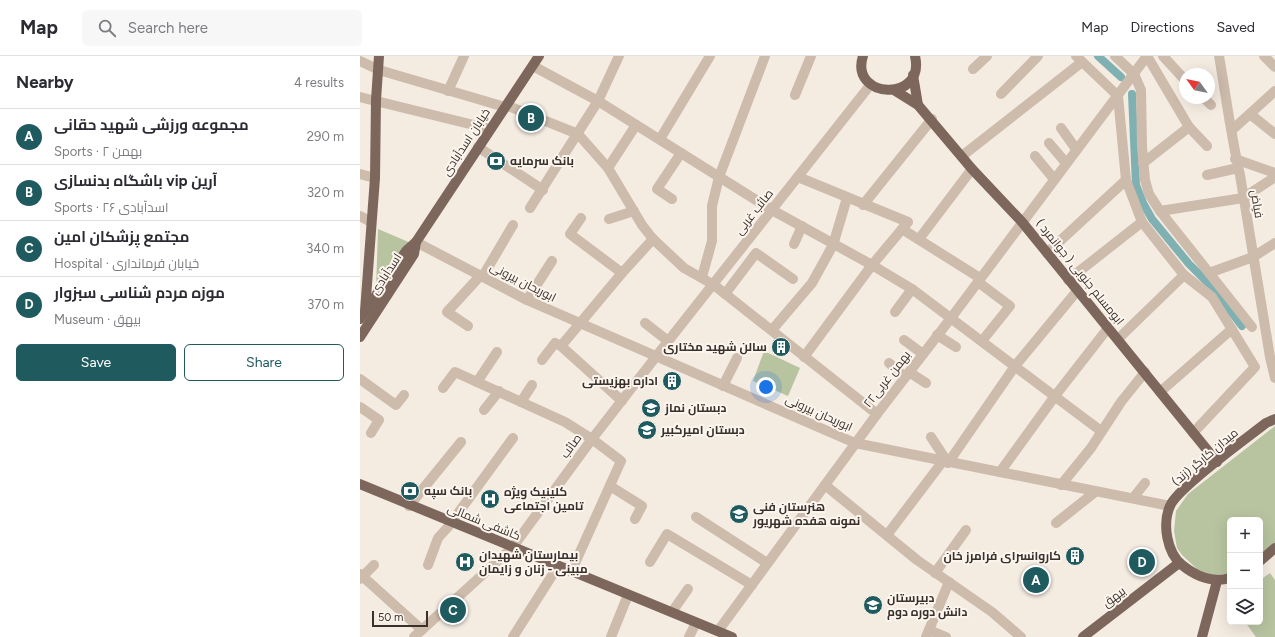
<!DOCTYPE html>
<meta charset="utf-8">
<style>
:root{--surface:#fff;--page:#f7f7f7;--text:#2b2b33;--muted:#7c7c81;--line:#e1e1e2;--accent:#1f5a5e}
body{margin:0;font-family:Figtree,Cairo,sans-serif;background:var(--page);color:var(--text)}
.controls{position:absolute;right:12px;bottom:12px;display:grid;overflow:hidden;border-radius:6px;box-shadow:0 4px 16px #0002}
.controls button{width:36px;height:36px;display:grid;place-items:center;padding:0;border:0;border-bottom:1px solid var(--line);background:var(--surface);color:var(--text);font:20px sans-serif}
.compass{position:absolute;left:819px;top:12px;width:36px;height:36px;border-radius:50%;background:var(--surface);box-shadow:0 4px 16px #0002;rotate:303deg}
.scale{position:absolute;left:12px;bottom:10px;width:56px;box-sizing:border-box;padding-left:4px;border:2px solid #3b302b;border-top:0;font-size:11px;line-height:14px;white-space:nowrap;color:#3b302b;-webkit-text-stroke:3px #fbf5ee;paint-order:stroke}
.you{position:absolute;left:406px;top:331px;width:14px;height:14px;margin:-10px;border:3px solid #fff;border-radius:50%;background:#1a73e8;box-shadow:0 0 0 6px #1a73e833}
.badge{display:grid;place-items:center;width:26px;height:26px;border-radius:50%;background:var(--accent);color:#fff;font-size:13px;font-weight:700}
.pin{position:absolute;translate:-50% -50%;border:2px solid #fff;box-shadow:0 1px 4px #0006}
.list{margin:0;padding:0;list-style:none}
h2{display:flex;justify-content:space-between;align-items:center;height:52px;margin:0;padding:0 16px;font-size:17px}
h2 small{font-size:13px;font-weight:400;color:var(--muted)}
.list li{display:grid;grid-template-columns:26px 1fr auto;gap:12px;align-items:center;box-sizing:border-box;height:56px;padding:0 16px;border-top:1px solid var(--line)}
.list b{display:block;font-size:15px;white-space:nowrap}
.list p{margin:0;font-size:13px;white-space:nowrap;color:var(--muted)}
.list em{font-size:13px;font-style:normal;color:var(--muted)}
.actions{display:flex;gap:8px;padding:12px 16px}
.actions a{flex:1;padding:9px 0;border:1px solid var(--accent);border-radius:6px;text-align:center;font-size:14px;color:var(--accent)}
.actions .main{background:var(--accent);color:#fff}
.icon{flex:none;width:22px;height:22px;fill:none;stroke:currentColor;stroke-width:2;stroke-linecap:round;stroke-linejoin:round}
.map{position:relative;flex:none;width:915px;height:581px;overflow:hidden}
header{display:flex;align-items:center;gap:24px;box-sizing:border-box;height:56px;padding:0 20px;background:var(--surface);border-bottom:1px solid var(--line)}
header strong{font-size:19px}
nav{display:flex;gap:22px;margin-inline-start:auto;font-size:14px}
.search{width:280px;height:36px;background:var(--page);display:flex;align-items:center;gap:10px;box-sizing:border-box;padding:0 14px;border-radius:6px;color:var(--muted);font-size:15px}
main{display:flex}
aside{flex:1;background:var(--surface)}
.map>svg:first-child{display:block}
.green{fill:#b8c4a0}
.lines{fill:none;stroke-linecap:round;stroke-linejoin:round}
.canal{stroke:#7fb0b2;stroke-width:8}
.minor{stroke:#cdbbac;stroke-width:10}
.major{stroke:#7d675c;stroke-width:10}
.labels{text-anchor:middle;stroke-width:4;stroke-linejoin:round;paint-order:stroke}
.street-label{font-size:12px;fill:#3b302b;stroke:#fbf5ee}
.poi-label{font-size:12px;font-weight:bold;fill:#3b302b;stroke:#fbf5ee;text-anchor:start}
</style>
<header>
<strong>Map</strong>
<div class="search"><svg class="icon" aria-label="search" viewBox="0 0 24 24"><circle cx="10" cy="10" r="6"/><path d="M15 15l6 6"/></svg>Search here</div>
<nav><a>Map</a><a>Directions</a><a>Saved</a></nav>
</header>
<main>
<aside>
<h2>Nearby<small>4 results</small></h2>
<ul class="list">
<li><span class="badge">A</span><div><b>مجموعه ورزشی شهید حقانی</b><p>Sports · بهمن ۲</p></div><em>290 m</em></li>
<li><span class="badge">B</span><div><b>باشگاه بدنسازی vip آرین</b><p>Sports · اسدآبادی ۲۶</p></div><em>320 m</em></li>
<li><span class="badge">C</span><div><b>مجتمع پزشکان امین</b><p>Hospital · خیابان فرمانداری</p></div><em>340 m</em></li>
<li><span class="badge">D</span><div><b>موزه مردم شناسی سبزوار</b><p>Museum · بیهق</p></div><em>370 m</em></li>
</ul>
<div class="actions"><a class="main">Save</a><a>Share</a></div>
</aside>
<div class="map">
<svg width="915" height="581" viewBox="0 0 915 581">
<rect width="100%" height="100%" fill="#f4ebe1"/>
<!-- green -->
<g class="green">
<path d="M18,173L51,187L16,234Z"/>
<path d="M404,295L440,312L428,340L393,325Z"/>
<path d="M915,370V487L900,499V464H870V518L849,519L837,513L822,499L817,492L814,475L816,455L828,438Z"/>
<path d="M910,517L915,524V581H896L885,566H900V524Z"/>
</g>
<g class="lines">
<!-- canal -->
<g class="canal">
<path d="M738,0L761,21"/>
<path d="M772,38L776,129L783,147L792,163L829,208L854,233L882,270"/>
</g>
<!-- minor -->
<g class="minor">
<path d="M716,0L758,40"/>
<path d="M755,0L774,18L781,34L782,91L785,124L789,138L800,155L892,271"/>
<path d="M787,0L829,71L847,90"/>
<path d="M803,0L825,24"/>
<path d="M859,0C866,40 871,80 880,119L910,301L915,322"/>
<path d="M904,0L915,11"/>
<path d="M0,5L19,14L145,51"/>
<path d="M173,10L238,45L412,154L512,209L552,233L741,375"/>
<path d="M613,13L627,0"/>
<path d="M88,35L104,0"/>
<path d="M641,38L678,0"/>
<path d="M435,39L451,0"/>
<path d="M758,40L766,124L782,166L824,219L852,241L895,311L833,377"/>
<path d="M0,41L130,73"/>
<path d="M844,42L851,49"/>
<path d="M146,49L218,78L248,112L282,169L293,183L324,212L354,229L517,358"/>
<path d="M890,58L915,78"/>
<path d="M701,72L716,93"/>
<path d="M872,74L915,35"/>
<path d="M300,83L350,0"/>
<path d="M689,87L706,107"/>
<path d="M118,91L183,134"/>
<path d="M602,100L722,6"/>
<path d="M675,100L694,123"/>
<path d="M875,103L915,117"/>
<path d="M783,107L829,71"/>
<path d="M248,112L276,69"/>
<path d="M0,118L15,122"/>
<path d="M847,119L878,112"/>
<path d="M438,121L548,166L512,209L444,301"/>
<path d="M312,143L297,133L321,97"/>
<path d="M503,149L572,63"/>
<path d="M170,152L238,45L259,0"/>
<path d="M800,155L883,142L915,121"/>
<path d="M0,160L11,166"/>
<path d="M221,162L210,178L262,217"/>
<path d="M249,163L274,155"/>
<path d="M542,173L620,222"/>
<path d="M559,183L612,113"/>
<path d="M56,186L167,244L495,387L810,450"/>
<path d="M434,188L442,170"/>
<path d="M687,197L766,124"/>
<path d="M849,217L893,201L915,187"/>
<path d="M123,220L153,169"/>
<path d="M342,221L352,185V150L359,121L405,0"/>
<path d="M708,224L782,166"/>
<path d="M618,226L650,250L622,285"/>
<path d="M365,238L396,197L433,223"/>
<path d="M167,244L192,205"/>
<path d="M535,256L552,233"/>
<path d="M285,267L308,285"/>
<path d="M108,270L87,256L121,219"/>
<path d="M412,274L452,227L473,189L487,142"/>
<path d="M577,279L596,291"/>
<path d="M758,283L824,219"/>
<path d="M544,284L563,298"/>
<path d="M182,304L195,287L201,290"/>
<path d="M529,307L545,321"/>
<path d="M549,316L566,327"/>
<path d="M0,323L36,349L44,339"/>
<path d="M117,326L137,296"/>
<path d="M363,330L377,302"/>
<path d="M83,332L95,316L205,366L232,383L261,405L211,516"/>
<path d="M800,336L872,273"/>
<path d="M262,345L201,290L262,217L293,183"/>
<path d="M161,346L172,329"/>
<path d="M0,351L19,364L11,377"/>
<path d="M124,354L139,335"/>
<path d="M571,381L588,407L655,310L717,235"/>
<path d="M640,416L695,340L748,272"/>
<path d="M465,429L557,504L632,556L661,581"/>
<path d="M701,429L731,392L761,346L785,316"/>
<path d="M250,430L282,450L275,463"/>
<path d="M773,442L785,427"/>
<path d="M49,450L101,386"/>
<path d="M336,461L407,507"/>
<path d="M696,467L735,436"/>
<path d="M527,479L583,405"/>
<path d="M290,506L307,478L392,529"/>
<path d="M68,509L78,482L88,471L153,382"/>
<path d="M575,517L606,474"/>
<path d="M0,518L62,574"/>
<path d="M0,523L14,509"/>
<path d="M312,556L328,533"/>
<path d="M569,574L586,581"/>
<path d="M358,575L517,358L591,262L787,0"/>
<path d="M54,581L152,492L232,383L298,298L511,28"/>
<path d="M153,581L198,510"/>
<path d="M251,581L268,539"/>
<path d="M329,581L336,567"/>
<path d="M566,581L589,526"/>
</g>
<!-- major -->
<g class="major">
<path d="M503,0C489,43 566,47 555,0"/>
<path d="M553,19L558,49"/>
<path d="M534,34L558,49L612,113L662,166L857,406"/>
<path d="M5,255L15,122L16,44L19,0"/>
<path d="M0,263L46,195L56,186L179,0"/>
<path d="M0,281L54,198L56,186"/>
<path d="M0,428L372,581"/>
<path d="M900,505L915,492"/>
<path d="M870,522C852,527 837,521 822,509C807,497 802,468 810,450C817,432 887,382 906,367L915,363"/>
<path d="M723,581L819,507"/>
<path d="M842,581L857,525"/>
</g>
</g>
<!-- icons -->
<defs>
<g id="bank-disc" transform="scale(1)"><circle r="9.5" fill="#1f5a5e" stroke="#fbf5ee"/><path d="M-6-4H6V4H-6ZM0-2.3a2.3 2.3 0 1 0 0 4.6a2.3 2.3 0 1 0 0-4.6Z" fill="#fff"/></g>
<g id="building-disc" transform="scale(1)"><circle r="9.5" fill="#1f5a5e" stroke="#fbf5ee"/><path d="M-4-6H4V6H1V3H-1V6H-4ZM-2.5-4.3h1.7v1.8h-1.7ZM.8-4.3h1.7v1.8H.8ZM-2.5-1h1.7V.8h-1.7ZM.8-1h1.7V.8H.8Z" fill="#fff"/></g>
<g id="school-disc" transform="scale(1)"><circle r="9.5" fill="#1f5a5e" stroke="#fbf5ee"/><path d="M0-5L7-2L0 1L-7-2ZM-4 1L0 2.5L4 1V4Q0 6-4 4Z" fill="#fff"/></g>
<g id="hospital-disc" transform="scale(1)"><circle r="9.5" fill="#1f5a5e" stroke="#fbf5ee"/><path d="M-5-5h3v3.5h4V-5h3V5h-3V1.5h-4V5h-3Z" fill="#fff"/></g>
</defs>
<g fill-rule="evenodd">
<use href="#bank-disc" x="136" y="105"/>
<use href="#building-disc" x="421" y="291"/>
<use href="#building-disc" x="312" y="325"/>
<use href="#school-disc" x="291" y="352"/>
<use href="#school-disc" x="287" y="374"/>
<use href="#bank-disc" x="50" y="435"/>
<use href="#hospital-disc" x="130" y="443"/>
<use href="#school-disc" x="379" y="458"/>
<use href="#building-disc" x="715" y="500"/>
<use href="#hospital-disc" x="105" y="506"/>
<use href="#school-disc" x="513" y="549"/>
</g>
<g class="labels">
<!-- street labels -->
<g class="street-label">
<text transform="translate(106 86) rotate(-57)" y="4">خیابان اسدآبادی</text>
<text transform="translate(897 148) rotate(81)" y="4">فیاض</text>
<text transform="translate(394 156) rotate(-52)" y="4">صائب غربی</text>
<text transform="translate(720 216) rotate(51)" y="4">ابومسلم جنوبی ( جوانمرد )</text>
<text transform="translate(26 218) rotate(-57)" y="4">اسدآبادی</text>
<text transform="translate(163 226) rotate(27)" y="4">ابوریحان بیرونی</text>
<text transform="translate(527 323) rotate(-52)" y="4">۲۲بهمن غربی</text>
<text transform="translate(459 357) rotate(24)" y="4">ابوریحان بیرونی</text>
<text transform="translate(211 390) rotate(-54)" y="4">صائب</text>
<text transform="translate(845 401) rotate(-40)" y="4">میدان کارگر (زند)</text>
<text transform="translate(124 466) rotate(22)" y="4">کاشفی شمالی</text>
<text transform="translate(754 541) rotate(-37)" y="4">بیهق</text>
</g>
<!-- poi labels -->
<g class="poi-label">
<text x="150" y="109">بانک سرمایه</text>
<text x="407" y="295" text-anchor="end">سالن شهید مختاری</text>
<text x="298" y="329" text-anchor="end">اداره بهزیستی</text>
<text x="305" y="356">دبستان نماز</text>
<text x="301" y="378">دبستان امیرکبیر</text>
<text x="64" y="439">بانک سپه</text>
<text x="144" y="440">کلینیک ویژه<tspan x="144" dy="14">تامین اجتماعی</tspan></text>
<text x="393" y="455">هنرستان فنی<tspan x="393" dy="14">نمونه هفده شهریور</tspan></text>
<text x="119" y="503">بیمارستان شهیدان<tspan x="119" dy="14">مبینی - زنان و زایمان</tspan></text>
<text x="701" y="504" text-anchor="end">کاروانسرای فرامرز خان</text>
<text x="527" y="546">دبیرستان<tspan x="527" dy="14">دانش دوره دوم</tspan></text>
</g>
</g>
</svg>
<div class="controls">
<button>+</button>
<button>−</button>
<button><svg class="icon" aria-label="layers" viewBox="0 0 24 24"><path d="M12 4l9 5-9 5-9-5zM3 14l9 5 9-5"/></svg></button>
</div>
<svg class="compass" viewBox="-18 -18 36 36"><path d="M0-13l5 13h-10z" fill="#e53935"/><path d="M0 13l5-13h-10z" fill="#7c7c81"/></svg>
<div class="scale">50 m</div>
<div class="you"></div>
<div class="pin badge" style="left:676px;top:524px">A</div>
<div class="pin badge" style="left:171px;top:62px">B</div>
<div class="pin badge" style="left:93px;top:554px">C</div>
<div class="pin badge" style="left:782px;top:506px">D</div>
</div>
</main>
